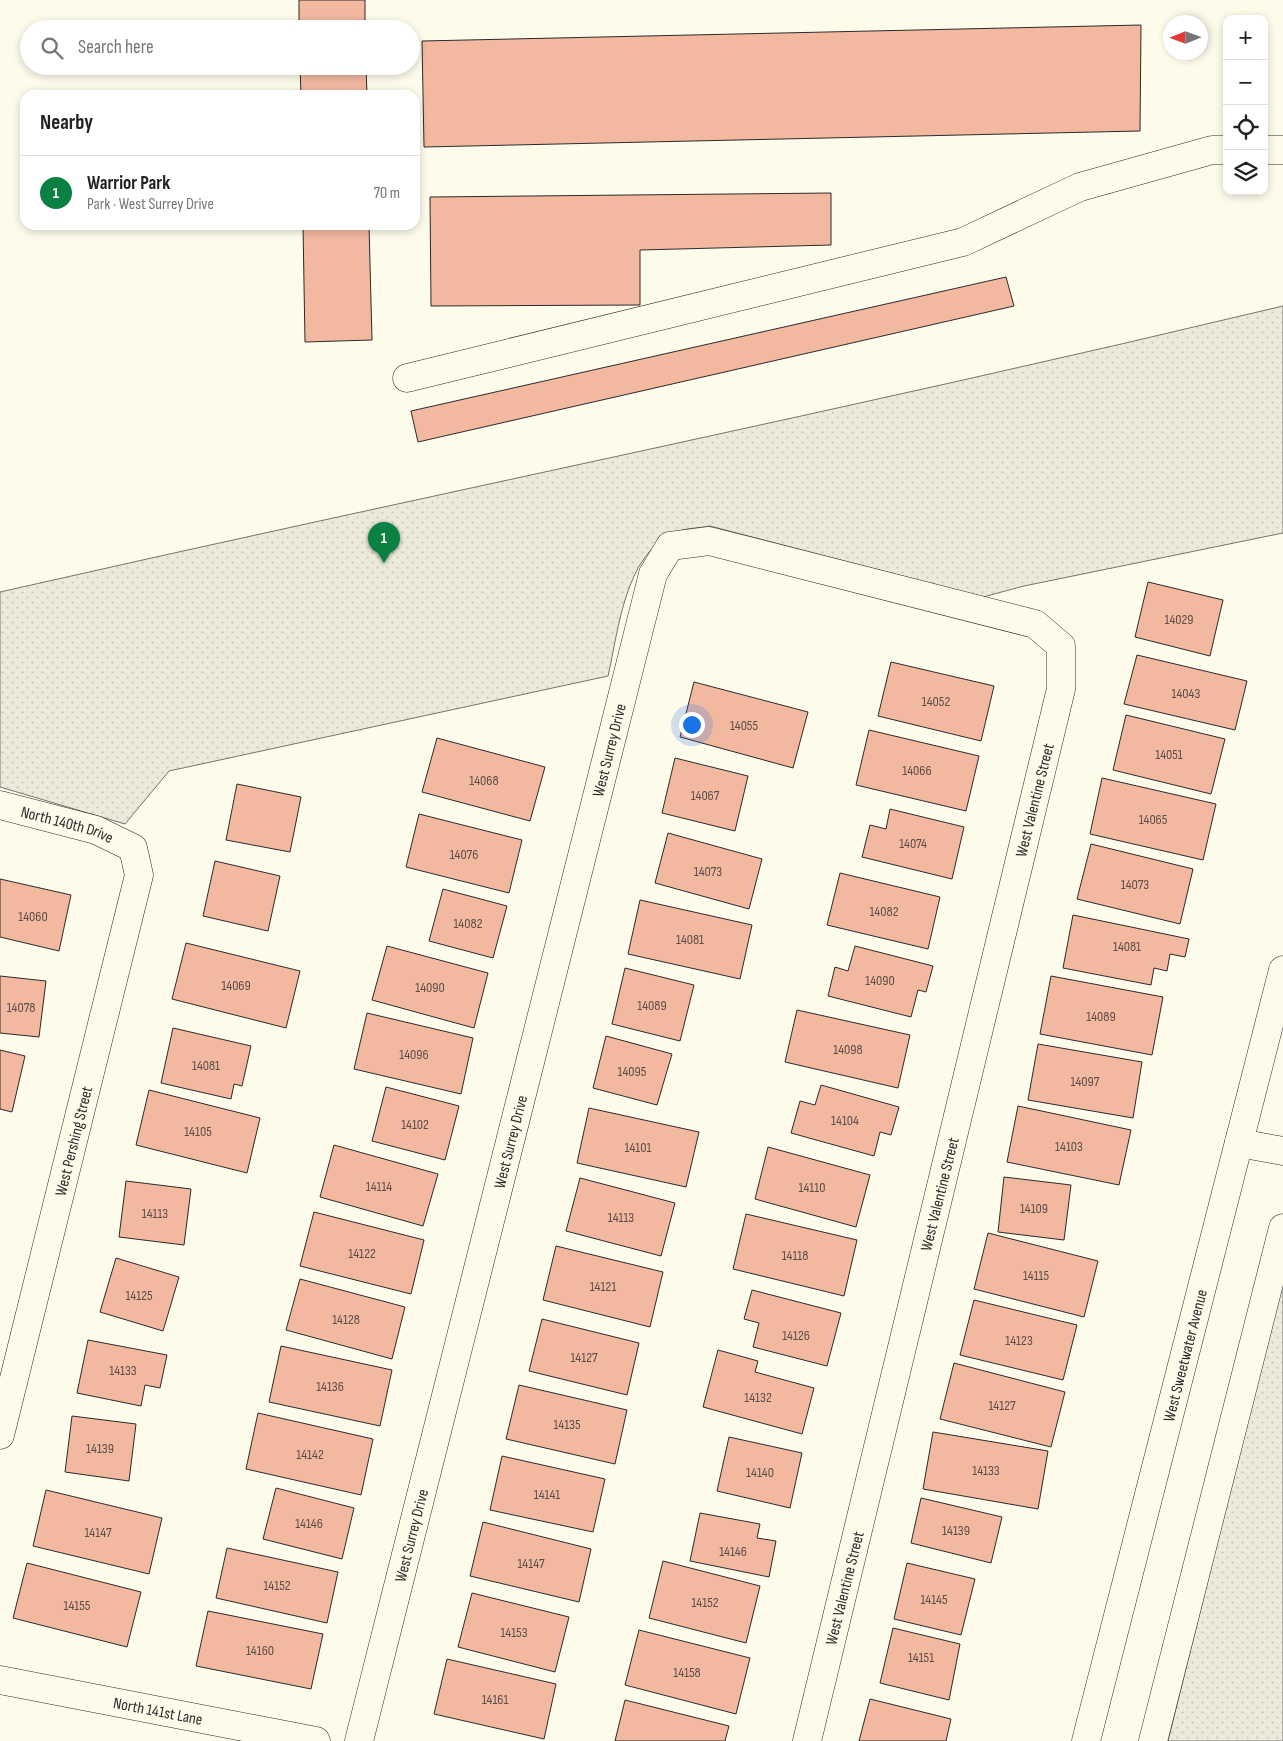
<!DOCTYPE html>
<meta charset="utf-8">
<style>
:root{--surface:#fff;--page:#f2f2f2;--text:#202124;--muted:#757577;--line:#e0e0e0;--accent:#0b8043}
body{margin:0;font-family:"Sofia Sans Condensed",sans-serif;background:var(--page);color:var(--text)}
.controls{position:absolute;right:15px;top:15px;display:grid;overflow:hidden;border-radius:10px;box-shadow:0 2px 8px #0003}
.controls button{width:45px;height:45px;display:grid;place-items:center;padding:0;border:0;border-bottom:1px solid var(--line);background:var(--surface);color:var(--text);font:25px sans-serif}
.compass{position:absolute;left:1163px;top:15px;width:45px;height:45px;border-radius:50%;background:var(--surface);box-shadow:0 2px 8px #0003;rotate:269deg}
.you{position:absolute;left:691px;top:724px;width:18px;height:18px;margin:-12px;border:4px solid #fff;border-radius:50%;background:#1a73e8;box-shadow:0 0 0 8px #1a73e833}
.badge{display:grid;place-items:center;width:32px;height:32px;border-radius:50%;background:var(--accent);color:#fff;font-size:16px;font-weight:700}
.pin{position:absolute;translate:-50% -41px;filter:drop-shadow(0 1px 2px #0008)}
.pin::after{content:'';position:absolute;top:26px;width:18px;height:15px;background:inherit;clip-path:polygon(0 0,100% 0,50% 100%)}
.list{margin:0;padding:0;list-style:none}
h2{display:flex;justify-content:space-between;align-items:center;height:65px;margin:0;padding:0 20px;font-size:21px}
h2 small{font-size:16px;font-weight:400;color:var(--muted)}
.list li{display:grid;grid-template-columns:32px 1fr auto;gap:15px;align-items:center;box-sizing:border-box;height:75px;padding:0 20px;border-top:1px solid var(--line)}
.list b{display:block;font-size:19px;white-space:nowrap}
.list p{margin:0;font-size:16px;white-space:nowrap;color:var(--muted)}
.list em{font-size:16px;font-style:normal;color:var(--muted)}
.icon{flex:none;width:28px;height:28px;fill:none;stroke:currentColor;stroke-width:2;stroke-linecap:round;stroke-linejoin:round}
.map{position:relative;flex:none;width:1283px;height:1741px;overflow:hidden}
.search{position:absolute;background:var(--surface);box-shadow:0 2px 8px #0003;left:20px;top:20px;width:400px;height:55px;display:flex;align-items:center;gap:12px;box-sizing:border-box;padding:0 18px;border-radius:28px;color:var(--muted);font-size:19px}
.panel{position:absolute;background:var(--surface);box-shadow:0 2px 8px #0003;left:20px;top:90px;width:400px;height:140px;border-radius:15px}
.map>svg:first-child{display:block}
.park{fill:url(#park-dots);stroke:#74746e}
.building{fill:#f2b8a0;stroke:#2b2b2b}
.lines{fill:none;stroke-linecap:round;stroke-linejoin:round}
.minor-casing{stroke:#2b2b2b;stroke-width:29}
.minor{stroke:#fdfbea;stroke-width:28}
.labels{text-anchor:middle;stroke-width:4;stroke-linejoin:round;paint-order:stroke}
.number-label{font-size:14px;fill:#5d4e48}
.street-label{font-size:16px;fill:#2b2b2b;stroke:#fdfbea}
</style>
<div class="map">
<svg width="1283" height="1741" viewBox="0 0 1283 1741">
<defs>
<pattern id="park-dots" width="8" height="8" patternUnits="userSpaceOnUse" patternTransform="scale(1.25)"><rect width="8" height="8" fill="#ecebdb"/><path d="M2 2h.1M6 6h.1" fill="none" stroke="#cbcabc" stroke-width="1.8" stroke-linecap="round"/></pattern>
</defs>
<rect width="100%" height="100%" fill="#fdfbea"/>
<!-- park -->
<g class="park">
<path d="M1283,306V533L1024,586L983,597L710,526C699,528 686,528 676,532C625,553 619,628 608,676L169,771L125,824L0,787V592C427,495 857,408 1283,306Z"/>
<path d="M1283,1278V1741H1168Z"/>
</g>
<!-- building -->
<g class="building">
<rect x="299" y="0" width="66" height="29"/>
<path d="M1141,25L1140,131L424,147L422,41Z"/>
<path d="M300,66H366L367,95H301Z"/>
<path d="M831,193V245L640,250V305L431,306L430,197Z"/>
<path d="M303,225H369L372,340L305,342Z"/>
<path d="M1006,277L1014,306L418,442L411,411Z"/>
<path d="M1148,582L1223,600L1210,656L1135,637Z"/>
<path d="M1137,655L1247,681L1235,730L1124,704Z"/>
<path d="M891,662L994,686L981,741L878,716Z"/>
<path d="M694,682L808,712L793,768L680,737Z"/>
<path d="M1126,715L1225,739L1211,794L1113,770Z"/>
<path d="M869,730L979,756L966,811L856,785Z"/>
<path d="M437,738L545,767L530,821L422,792Z"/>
<path d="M675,758L748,776L735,831L662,813Z"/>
<path d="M1102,778L1216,804L1203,860L1090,834Z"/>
<path d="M237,784L301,797L290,852L226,840Z"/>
<path d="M890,809L964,827L952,879L862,857L870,825L886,829Z"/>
<path d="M419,814L522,840L509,893L406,867Z"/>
<path d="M668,833L762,859L749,909L655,883Z"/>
<path d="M1091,844L1193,869L1180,924L1077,899Z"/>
<path d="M215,861L280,876L268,931L203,916Z"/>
<path d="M840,873L940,897L928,949L827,925Z"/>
<path d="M0,879L71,895L59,951L0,937Z"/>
<path d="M443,889L507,906L493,958L429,941Z"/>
<path d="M640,900L752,925L740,979L628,954Z"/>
<path d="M1073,915L1189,939L1185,957L1170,954L1167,971L1154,968L1151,985L1063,968Z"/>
<path d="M186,943L300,971L286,1028L172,999Z"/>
<path d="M387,946L488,973L474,1028L372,1000Z"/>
<path d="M855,946L933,966L926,992L918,990L911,1017L828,996L835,967L848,971Z"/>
<path d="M625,968L694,985L680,1041L612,1024Z"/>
<path d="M0,976L46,981L39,1037L0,1033Z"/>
<path d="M1051,976L1163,997L1152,1055L1040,1034Z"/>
<path d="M797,1010L910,1035L898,1088L785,1062Z"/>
<path d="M367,1013L473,1038L461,1094L354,1069Z"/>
<path d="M173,1028L251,1046L242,1086L234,1084L231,1099L161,1083Z"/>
<path d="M606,1036L672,1054L657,1105L593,1088Z"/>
<path d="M1038,1044L1142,1062L1133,1118L1028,1100Z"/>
<path d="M0,1050L25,1056L12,1112L0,1109Z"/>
<path d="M821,1085L899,1107L891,1135L880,1132L874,1156L791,1133L800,1101L815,1105Z"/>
<path d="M386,1087L459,1106L445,1160L372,1141Z"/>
<path d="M149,1090L260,1118L247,1173L136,1145Z"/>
<path d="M1018,1106L1131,1130L1119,1185L1007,1162Z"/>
<path d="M589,1108L699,1132L686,1187L577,1163Z"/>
<path d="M334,1145L438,1174L423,1226L320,1197Z"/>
<path d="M768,1147L870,1175L856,1227L755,1199Z"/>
<path d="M1004,1177L1071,1185L1064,1240L998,1232Z"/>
<path d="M580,1178L675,1203L661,1256L566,1231Z"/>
<path d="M126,1181L191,1189L184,1245L119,1237Z"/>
<path d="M314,1212L424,1240L411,1294L300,1266Z"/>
<path d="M746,1214L857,1240L844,1296L733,1269Z"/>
<path d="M988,1233L1098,1261L1084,1317L974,1289Z"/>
<path d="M556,1246L663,1272L650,1327L543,1300Z"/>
<path d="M116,1258L179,1277L163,1331L100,1312Z"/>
<path d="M300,1279L405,1307L392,1359L286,1330Z"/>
<path d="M752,1290L841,1313L827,1366L753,1347L759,1323L744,1319Z"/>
<path d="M974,1300L1077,1325L1063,1380L960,1355Z"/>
<path d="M542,1319L639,1343L627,1395L529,1371Z"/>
<path d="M88,1340L167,1355L160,1388L145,1385L141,1406L77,1393Z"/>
<path d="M281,1346L392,1370L380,1426L269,1402Z"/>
<path d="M718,1350L758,1361L755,1372L814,1388L802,1434L703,1407Z"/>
<path d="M954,1363L1065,1392L1051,1447L940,1419Z"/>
<path d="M519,1385L627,1410L615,1464L506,1439Z"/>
<path d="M258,1413L373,1439L361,1495L246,1469Z"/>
<path d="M72,1416L136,1424L129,1481L65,1472Z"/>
<path d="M933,1432L1048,1451L1038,1509L923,1489Z"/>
<path d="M729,1437L802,1453L790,1508L717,1491Z"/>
<path d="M502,1456L605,1479L593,1532L490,1510Z"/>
<path d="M276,1488L354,1508L342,1559L263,1539Z"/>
<path d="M46,1490L162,1518L149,1574L33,1546Z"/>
<path d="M921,1498L1002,1517L991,1563L911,1543Z"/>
<path d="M700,1513L760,1524L757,1538L776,1541L769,1577L690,1561Z"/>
<path d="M483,1522L591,1549L579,1602L470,1576Z"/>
<path d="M227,1548L338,1572L327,1623L216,1598Z"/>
<path d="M663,1561L760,1586L746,1643L649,1618Z"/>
<path d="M27,1563L141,1592L127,1647L13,1618Z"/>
<path d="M907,1563L975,1579L961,1635L894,1619Z"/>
<path d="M472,1593L569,1617L555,1672L458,1647Z"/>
<path d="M208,1611L323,1634L311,1689L196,1666Z"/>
<path d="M893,1628L960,1644L949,1700L880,1683Z"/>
<path d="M639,1630L750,1658L736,1714L625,1685Z"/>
<path d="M447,1659L556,1684L544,1739L434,1714Z"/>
<path d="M870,1699L951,1719L946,1741H859Z"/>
<path d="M625,1700L729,1726L725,1741H615Z"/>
</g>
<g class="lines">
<!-- minor casing -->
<g class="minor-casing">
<g id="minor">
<path d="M1264,150H1283"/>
<path d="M407,378L963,242L1080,187L1212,150H1227"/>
<path id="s1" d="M0,805L96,830L133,848L139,875L0,1435"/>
<path d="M1239,1143L1283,1151"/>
<path id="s2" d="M0,1680L316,1741"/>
<path id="s3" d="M359,1741L653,574L670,546L709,541L1035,624L1061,646V689L807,1741"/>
<path id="s4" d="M1086,1741L1283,970"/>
<path d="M1153,1741L1283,1228"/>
</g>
</g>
<!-- minor -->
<use href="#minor" class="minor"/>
</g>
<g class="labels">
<!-- number labels -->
<g class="number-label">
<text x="1179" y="624">14029</text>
<text x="1186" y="698">14043</text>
<text x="936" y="706">14052</text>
<text x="744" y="730">14055</text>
<text x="1169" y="759">14051</text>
<text x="917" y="775">14066</text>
<text x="484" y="785">14068</text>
<text x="705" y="800">14067</text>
<text x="1153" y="824">14065</text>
<text x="913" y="848">14074</text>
<text x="464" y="859">14076</text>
<text x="708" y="876">14073</text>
<text x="1135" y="889">14073</text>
<text x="884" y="916">14082</text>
<text x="33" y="921">14060</text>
<text x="468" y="928">14082</text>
<text x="690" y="944">14081</text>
<text x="1127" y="951">14081</text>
<text x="880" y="985">14090</text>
<text x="236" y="990">14069</text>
<text x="430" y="992">14090</text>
<text x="652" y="1010">14089</text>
<text x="21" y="1012">14078</text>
<text x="1101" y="1021">14089</text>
<text x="848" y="1054">14098</text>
<text x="414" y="1059">14096</text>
<text x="206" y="1070">14081</text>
<text x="632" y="1076">14095</text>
<text x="1085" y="1086">14097</text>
<text x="845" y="1125">14104</text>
<text x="415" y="1129">14102</text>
<text x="198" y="1136">14105</text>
<text x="1069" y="1151">14103</text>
<text x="638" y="1152">14101</text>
<text x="379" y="1191">14114</text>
<text x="812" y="1192">14110</text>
<text x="1034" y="1213">14109</text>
<text x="155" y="1218">14113</text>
<text x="621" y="1222">14113</text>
<text x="362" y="1258">14122</text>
<text x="795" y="1260">14118</text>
<text x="1036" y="1280">14115</text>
<text x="603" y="1291">14121</text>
<text x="139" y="1300">14125</text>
<text x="346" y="1324">14128</text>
<text x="796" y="1340">14126</text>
<text x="1019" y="1345">14123</text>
<text x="584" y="1362">14127</text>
<text x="123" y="1375">14133</text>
<text x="330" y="1391">14136</text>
<text x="758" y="1402">14132</text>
<text x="1002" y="1410">14127</text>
<text x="567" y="1429">14135</text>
<text x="100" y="1453">14139</text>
<text x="310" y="1459">14142</text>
<text x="986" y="1475">14133</text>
<text x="760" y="1477">14140</text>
<text x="547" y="1499">14141</text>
<text x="309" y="1528">14146</text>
<text x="956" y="1535">14139</text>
<text x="98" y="1537">14147</text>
<text x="733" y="1556">14146</text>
<text x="531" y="1568">14147</text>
<text x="277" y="1590">14152</text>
<text x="934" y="1604">14145</text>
<text x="705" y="1607">14152</text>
<text x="77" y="1610">14155</text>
<text x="514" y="1637">14153</text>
<text x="260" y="1655">14160</text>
<text x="921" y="1662">14151</text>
<text x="687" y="1677">14158</text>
<text x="495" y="1704">14161</text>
</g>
<!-- street labels -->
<g class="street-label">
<text dy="6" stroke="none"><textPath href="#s3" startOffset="1022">West Surrey Drive</textPath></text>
<text transform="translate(1034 800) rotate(-76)" y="6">West Valentine Street</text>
<text dy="6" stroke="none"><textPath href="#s1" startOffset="70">North 140th Drive</textPath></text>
<text transform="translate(73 1141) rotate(-76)" y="6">West Pershing Street</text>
<text dy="6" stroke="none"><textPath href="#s3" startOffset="618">West Surrey Drive</textPath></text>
<text transform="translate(939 1194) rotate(-76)" y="6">West Valentine Street</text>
<text dy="6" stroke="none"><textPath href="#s4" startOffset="398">West Sweetwater Avenue</textPath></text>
<text dy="6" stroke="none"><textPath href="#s3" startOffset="212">West Surrey Drive</textPath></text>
<text transform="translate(844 1588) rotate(-76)" y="6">West Valentine Street</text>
<text dy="6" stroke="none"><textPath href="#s2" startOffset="161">North 141st Lane</textPath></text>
</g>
</g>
</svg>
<div class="controls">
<button>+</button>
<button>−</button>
<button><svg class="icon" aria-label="locate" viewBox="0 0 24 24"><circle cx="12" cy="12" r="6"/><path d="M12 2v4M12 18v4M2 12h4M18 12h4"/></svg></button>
<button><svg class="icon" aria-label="layers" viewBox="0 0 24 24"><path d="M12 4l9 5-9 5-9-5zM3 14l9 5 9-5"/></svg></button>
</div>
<svg class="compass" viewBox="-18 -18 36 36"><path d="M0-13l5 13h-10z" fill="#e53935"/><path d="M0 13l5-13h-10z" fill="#757577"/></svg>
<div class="you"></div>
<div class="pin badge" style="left:384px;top:563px">1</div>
<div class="search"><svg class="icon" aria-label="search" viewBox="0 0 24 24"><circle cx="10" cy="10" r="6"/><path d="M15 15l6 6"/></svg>Search here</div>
<section class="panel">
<h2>Nearby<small></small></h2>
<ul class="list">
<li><span class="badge">1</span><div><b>Warrior Park</b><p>Park · West Surrey Drive</p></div><em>70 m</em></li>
</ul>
</section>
</div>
